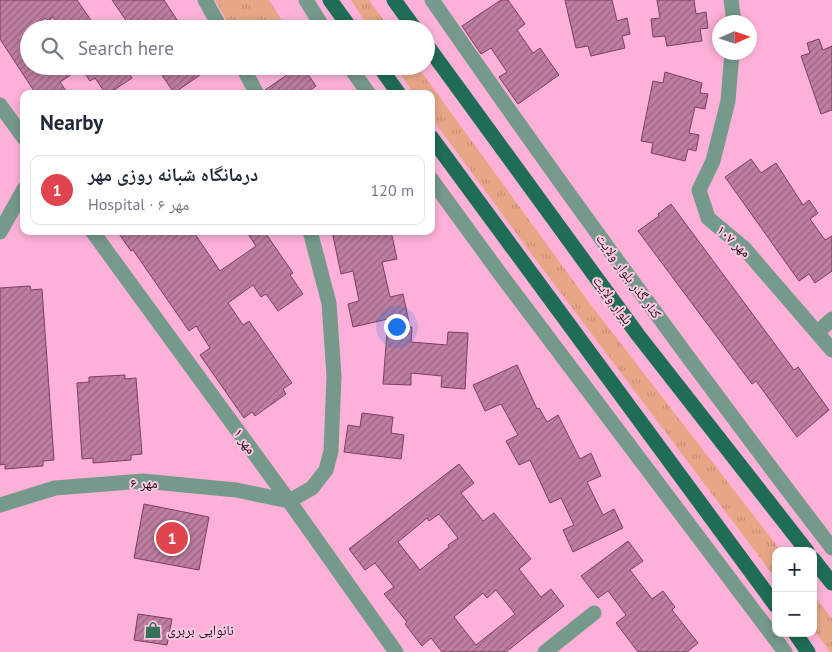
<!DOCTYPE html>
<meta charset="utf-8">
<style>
:root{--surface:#fff;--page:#f2f2f3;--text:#1f2937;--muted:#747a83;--line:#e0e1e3;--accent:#35715b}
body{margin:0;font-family:"PT Sans","Noto Naskh Arabic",sans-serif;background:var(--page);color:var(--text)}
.controls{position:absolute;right:15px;bottom:15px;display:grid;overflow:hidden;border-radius:10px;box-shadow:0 2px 8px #0003}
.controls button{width:45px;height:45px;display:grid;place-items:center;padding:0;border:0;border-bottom:1px solid var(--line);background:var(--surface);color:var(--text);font:25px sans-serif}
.compass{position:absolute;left:712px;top:15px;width:45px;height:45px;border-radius:50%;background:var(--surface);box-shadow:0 2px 8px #0003;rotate:87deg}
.you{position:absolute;left:396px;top:326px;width:18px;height:18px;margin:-12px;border:4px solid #fff;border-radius:50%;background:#1a73e8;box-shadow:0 0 0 8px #1a73e833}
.badge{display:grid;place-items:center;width:32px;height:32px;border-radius:50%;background:var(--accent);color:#fff;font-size:16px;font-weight:700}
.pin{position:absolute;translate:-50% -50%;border:2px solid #fff;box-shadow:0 1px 5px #0006}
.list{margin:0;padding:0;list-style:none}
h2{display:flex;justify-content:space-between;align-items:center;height:65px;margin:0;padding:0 20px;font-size:21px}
h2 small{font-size:16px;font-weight:400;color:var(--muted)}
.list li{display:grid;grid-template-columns:32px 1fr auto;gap:15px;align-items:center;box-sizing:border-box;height:70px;margin:0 10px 10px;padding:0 10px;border:1px solid var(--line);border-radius:10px}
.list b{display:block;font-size:19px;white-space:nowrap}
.list p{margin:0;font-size:16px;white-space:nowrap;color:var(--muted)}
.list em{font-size:16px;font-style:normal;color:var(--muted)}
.icon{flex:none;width:28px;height:28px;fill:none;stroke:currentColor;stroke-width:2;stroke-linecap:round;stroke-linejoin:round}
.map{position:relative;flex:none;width:832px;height:652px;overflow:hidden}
.search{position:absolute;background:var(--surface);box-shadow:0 2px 8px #0003;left:20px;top:20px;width:415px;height:55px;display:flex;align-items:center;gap:12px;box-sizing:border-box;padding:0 18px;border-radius:28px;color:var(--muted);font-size:19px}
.panel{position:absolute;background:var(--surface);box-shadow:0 2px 8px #0003;left:20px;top:90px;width:415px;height:145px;border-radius:10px}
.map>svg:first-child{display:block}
.grass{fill:url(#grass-tufts)}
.building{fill:url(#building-hatch);stroke:#7e3d62;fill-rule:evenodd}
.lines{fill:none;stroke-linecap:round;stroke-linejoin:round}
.minor{stroke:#75998a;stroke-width:15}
.major{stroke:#1e6d54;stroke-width:15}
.labels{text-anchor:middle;stroke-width:4;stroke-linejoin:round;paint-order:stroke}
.street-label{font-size:14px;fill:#270c1b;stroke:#f8c9e0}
.poi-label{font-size:14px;fill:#270c1b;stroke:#f8c9e0;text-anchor:start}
</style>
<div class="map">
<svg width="832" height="652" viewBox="0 0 832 652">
<defs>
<pattern id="grass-tufts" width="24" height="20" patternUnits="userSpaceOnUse" patternTransform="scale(1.25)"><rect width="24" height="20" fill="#e7a787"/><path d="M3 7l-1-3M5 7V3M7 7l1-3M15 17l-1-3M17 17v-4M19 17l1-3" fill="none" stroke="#c68f74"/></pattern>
<pattern id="building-hatch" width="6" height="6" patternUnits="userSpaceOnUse" patternTransform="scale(1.25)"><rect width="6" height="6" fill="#be7e9f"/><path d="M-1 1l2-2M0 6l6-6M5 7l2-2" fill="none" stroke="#9a6681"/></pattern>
</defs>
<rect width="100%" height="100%" fill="#fdb1d8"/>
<!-- grass -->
<g class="grass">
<path d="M215,0H269L287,29H231Z"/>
<path d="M351,0H369L390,29H370Z"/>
<path d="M395,66H417L588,301L781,551H776V579L527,248L431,117V94H414Z"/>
<path d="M813,594L832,619V652H830L813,629Z"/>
</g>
<!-- building -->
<g class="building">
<path d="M0,0H77L97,29H61L53,17L48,21L46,18L29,29V66H124L132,78L108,94H106L95,78L90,81L81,68L60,82L68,94H36L0,39Z"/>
<path d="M112,0H164L183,29H132Z"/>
<path d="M501,0H508L525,24L517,30L533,53L540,48L559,75L518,104L499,77L507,72L491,48L481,54L462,26Z"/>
<path d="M565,0H612L617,21L627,18L630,34L622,36L625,48L591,56L588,46L576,48Z"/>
<path d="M657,0H694L696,14L706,12L708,28L700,29L702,41L667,46L665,36L653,37L651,19L660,18Z"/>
<path d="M819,39L823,50L832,46V110L821,114L801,56L810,53L807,43Z"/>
<path d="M156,66H213L174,93Z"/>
<path d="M300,66H302L316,86L305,94H266L265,90Z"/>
<path d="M665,72L702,83L700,93L708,94L705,109L695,107L689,133L699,135L696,151L688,149L685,161L651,153L653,143L641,141L653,81L663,83Z"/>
<path d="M751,159L761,173L776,163L803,205L809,200L818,213L810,219L825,240L832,236V271L815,283L809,274L799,281L725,177Z"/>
<path d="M671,204L794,370L798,367L829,410L797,437L756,381L752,384L638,231L659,216L658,214Z"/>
<path d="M117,231H193L220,271L256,246L246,231H264L293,273L290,275L303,294L278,311L266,294L261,297L253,285L228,303L243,325L249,321L292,383L283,389L286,394L255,416L252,412L244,418L200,355L210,348L196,326L189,331L133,250L131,251Z"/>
<path d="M332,231H391L397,259L382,262L390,297L403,294L410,327H412L411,342L447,345L448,332L468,333L465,389L441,387L442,376L411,373V385L383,384L388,319L353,327L348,304L359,301L353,271L341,274Z"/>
<path d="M30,286L31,290L42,289L54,460L43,461V466L5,469V464L0,465V288Z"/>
<path d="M517,365L537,409L539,408L547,422L558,415L580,459L591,453L601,476L587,482L603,515L614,509L623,528L573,552L563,530L574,525L561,498L550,503L530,460L519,465L506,441L518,435L501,404L485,411L473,385Z"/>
<path d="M125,375V379L136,378L142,454L131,455V460L93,463V458L82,459L77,383L89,382V377Z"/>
<path d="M362,413L393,417L391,433L404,435L401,459L344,452L348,425L360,427Z"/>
<path d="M459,464L474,483L461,493L483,521L494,513L531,559L519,569L541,597L551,589L564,606L506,652H442L431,638L422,646L405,624L407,622L384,594L394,587L375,563L365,570L349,549ZM439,514L458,538L448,545L449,547L420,570L398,542L427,518L429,521ZM496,590L515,614L476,645L454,617L483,593L487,598Z"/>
<path d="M144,504L209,517L199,570L134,558Z"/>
<path d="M628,541L643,561L630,570L652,599L663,591L675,607L672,610L698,643L687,652H638L616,623L626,615L608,591L598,598L581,576Z"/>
<path d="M138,614L172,619L167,645L134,640Z"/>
</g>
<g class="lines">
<!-- minor -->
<g class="minor">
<path d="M205,0L221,29"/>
<path d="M306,0L324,29"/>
<path d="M432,0C561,186 694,368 832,548"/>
<path d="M731,0L734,22"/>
<path d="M732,52L728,101L713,161L699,190L708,218L744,248L832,350"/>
<path d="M242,66L257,94"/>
<path d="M349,66L369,94"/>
<path d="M0,105L24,138"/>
<path d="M431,179L501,275L785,652"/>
<path d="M92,231L289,501L396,652"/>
<path d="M0,232L24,189"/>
<path d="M818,332L832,319"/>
<path d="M0,505L55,488L143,481L236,490L289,501L312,488L326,470L331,451L334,376L329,303L310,231"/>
<path d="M545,652L594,613"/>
</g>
<!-- major -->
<g class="major">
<path d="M330,0L351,29"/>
<path d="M394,0L415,29"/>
<path d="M426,44L638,335L807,551"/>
<path d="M379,66L399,94"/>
<path d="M431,137L776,606"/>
<path d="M813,559L832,583"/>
<path d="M795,633L808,652"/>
</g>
</g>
<!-- icons -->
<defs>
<g id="shop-bare" transform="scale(1.35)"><path d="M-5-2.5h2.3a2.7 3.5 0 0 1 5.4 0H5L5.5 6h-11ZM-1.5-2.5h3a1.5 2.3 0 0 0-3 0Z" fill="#35715b" stroke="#f8c9e0" stroke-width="2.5" paint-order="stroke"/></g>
</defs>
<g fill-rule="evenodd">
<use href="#shop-bare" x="153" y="630"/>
</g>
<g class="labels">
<!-- street labels -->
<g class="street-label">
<text transform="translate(734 241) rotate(42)" y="5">مهر ۱۰۷</text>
<text transform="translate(629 276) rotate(54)" y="5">کنار گذر بلوار ولایت</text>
<text transform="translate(613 300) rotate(54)" y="5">بلوار ولایت</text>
<text transform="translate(245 441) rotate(54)" y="5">مهر ۱</text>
<text x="144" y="488">مهر ۶</text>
</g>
<!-- poi labels -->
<g class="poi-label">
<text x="167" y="635">نانوایی بربری</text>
</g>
</g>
</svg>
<div class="controls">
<button>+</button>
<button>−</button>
</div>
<svg class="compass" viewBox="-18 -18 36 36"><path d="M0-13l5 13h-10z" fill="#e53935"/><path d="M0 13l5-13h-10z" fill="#747a83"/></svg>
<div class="you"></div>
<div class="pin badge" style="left:172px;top:538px;background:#e0444e">1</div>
<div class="search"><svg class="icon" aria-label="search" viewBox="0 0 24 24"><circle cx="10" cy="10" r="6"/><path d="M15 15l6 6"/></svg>Search here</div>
<section class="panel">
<h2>Nearby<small></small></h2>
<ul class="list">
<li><span class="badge" style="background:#e0444e">1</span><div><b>درمانگاه شبانه روزی مهر</b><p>Hospital · مهر ۶</p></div><em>120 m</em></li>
</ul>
</section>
</div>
